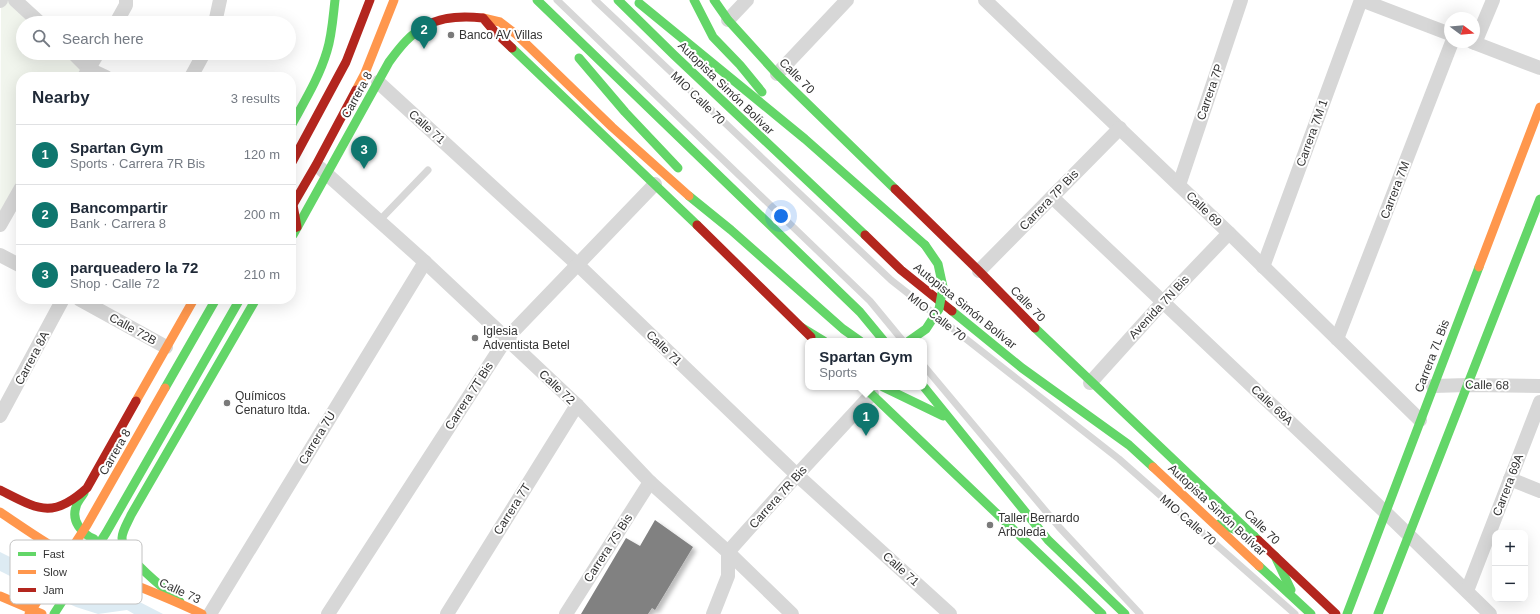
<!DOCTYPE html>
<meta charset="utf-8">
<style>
:root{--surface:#fff;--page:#f6f6f7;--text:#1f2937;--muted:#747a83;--line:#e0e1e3;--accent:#0f766e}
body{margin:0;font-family:Arial,sans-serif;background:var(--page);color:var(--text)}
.controls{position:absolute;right:12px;bottom:12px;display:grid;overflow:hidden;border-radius:8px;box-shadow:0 4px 16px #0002}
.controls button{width:36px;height:36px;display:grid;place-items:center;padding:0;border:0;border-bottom:1px solid var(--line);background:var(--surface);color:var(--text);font:20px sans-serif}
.compass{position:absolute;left:1444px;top:12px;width:36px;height:36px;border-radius:50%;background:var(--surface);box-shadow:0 4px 16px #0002;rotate:106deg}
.you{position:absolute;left:781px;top:216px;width:14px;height:14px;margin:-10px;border:3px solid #fff;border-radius:50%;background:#1a73e8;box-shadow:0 0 0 6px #1a73e833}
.badge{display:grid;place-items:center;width:26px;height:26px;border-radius:50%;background:var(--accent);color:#fff;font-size:13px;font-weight:700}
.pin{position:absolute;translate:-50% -33px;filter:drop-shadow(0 1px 2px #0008)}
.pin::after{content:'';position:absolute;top:21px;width:14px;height:12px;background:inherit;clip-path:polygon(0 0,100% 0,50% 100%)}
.popup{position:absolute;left:805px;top:338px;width:122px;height:52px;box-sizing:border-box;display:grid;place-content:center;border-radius:8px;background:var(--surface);filter:drop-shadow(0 1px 3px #0005);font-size:13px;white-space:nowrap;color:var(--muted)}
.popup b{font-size:15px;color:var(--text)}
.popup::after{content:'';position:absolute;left:50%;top:100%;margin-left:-8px;border:8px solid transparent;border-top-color:var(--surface)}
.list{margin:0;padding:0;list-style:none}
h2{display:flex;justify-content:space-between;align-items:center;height:52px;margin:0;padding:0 16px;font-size:17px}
h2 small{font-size:13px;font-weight:400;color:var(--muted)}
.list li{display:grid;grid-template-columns:26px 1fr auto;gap:12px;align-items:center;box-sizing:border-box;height:60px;padding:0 16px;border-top:1px solid var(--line)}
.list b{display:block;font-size:15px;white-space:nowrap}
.list p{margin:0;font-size:13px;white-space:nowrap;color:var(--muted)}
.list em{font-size:13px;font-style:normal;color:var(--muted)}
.icon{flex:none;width:22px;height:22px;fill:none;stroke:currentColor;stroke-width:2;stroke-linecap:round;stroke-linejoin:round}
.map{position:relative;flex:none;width:1540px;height:614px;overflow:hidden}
.search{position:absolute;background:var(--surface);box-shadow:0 4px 16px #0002;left:16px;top:16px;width:280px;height:44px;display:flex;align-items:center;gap:10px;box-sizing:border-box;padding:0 14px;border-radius:22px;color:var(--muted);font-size:15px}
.panel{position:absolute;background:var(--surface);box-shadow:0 4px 16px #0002;left:16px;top:72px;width:280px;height:232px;border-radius:16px}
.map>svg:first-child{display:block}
.green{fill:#f1f5ed}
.water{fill:#ddebf3}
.building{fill:#818181;filter:url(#shadow)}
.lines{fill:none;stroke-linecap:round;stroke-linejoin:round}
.lane{stroke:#d7d7d7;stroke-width:7}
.street{stroke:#d7d7d7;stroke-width:14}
.fast{stroke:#63d668;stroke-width:9}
.slow{stroke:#ff974d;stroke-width:9}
.jam{stroke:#b3261e;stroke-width:9}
.fast-bridge{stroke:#63d668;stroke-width:9}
.slow-bridge{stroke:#ff974d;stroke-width:9}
.poi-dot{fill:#7a7a7a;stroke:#fff;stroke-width:1.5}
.labels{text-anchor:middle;stroke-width:4;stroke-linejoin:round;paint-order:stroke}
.poi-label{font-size:12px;fill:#333;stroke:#fff;text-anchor:start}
.street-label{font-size:12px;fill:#333;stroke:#fff}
.key{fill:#fff;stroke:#c2c2c2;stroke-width:1}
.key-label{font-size:11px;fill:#333}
</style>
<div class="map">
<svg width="1540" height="614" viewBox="0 0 1540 614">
<defs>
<filter id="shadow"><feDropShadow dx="3.5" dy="3.5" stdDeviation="2" flood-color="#0004"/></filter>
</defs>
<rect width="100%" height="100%" fill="#fff"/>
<!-- green -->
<path class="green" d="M1,0H15L40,23H23V53H73L84,77H21V188L0,225Z"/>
<!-- water -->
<path class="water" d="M0,552L32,568L89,586L113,599L130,597L163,614H134L127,610L98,614L76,607L24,583L0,571Z"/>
<!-- building -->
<path class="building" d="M655,520L693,547L655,610L652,608L648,614H581L626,538L640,546Z"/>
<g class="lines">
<!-- lane -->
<g class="lane">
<path d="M557,0L870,301L903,341"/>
<path d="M595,0L891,280L1119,459L1295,614"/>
<path d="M379,221L428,170"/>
<path d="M924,366L1059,527L1140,614"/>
</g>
<!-- street -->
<g class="street">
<path d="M15,0L40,23"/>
<path d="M985,0L1229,233L1420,420"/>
<path d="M1361,0L1450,34"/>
<path d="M0,1L1,0"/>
<path d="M728,20L747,0"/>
<path d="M116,23L126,5V0"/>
<path d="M215,23L220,0"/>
<path d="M1472,42L1540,68"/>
<path d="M1475,43L1493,0"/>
<path d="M73,53L89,69L106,77"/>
<path d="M777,74L847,0"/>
<path d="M85,75L98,53"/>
<path d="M191,77L204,53"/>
<path d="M378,82L577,264L797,475L950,614"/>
<path d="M320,168L425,262L577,405L650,482L728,552L792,614"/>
<path d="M1179,185L1241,0"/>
<path d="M1052,197L1385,512L1490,614"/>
<path d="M0,225L21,188"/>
<path d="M0,255L21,266"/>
<path d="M1263,267L1361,0"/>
<path d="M979,271L1120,128"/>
<path d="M79,299L166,347"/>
<path d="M1337,339L1452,42"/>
<path d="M1090,383L1163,302L1229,233"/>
<path d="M1433,386L1468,385L1540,386"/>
<path d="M0,416L63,299"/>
<path d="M1510,479L1540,491"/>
<path d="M1467,591L1540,402"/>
<path d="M210,614L425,262"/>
<path d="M328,614L506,339L655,184"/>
<path d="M447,614L577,405"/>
<path d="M566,614L650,482"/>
<path d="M713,614L728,576V552L797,475L872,394"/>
</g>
<!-- fast -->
<g class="fast">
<path d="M537,0L860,312L884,341"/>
<path d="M618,0L674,55L865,235"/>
<path d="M694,0L713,37L740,65L762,92"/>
<path d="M714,0L728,20L777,74L895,189"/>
<path d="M639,3L805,139L925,245"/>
<path d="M512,48L697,225"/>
<path d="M579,58L625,112L678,168"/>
<path d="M291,126C304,102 319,78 327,51C332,35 333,17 335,0"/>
<path d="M689,196L731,230L843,329L860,341"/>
<path d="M293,235L389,62C400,47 410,34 427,25"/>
<path d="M952,311L1022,368L1129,445L1153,467"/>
<path d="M801,327L824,341"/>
<path d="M1035,328L1258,540"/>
<path d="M864,387L1102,614"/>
<path d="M883,387L943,416"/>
<path d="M924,387L1048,540L1125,614"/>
<path d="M84,493C81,498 77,502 76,507C71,521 82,534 94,539"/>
<path d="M1219,524L1254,536"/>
<path d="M1275,556L1291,590"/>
<path d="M1259,566L1311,614"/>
<path d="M180,602C166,590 122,557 122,538C122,531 128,522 131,515L256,299"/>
<path d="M1347,614L1479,267"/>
<path d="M1378,614L1540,199"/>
</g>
<!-- slow -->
<g class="slow">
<path d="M483,18L500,22L517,35L612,127L689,196"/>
<path d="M356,90L365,73L394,0"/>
<path d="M1479,267L1540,107"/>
<path d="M136,401L194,299"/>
<path d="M1153,467L1259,566"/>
<path d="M0,512C24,528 47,545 73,558C115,579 160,593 202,614"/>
<path d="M0,596L42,614"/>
</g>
<!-- jam -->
<g class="jam">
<path d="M427,25C445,16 464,16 483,18L494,31L512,48"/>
<path d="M291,164L346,62L370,0"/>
<path d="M895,189L979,271L1035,328"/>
<path d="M291,208L316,165L356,90"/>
<path d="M697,225L811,337"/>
<path d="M291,229L297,227L293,205"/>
<path d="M865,235L901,270L952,311"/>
<path d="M0,490C38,509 52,520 87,488L136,401"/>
<path d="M1258,540L1336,614"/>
</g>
<!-- fast-bridge -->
<g class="fast-bridge">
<path d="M909,341L926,329L939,309L943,287L938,264L925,245"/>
<path d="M165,388L216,299"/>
<path d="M54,614L106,533L240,299"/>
</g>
<!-- slow-bridge -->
<path class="slow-bridge" d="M29,614L87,525L165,388"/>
</g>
<!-- markers -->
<g class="poi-dot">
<circle cx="451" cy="35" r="4"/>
<circle cx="475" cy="338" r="4"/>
<circle cx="227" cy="403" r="4"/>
<circle cx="990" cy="525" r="4"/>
</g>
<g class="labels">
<!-- poi labels -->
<g class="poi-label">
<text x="459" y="39">Banco AV Villas</text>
<text x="483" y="335">Iglesia<tspan x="483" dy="14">Adventista Betel</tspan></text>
<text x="235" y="400">Químicos<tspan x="235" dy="14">Cenaturo ltda.</tspan></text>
<text x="998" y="522">Taller Bernardo<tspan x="998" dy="14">Arboleda</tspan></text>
</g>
<!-- street labels -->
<g class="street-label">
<text transform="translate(797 76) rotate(45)" y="4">Calle 70</text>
<text transform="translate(726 88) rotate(44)" y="4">Autopista Simón Bolívar</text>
<text transform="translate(1210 92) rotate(-71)" y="4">Carrera 7P</text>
<text transform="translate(357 95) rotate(-61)" y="4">Carrera 8</text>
<text transform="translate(698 98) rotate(44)" y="4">MIO Calle 70</text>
<text transform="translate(427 127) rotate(42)" y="4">Calle 71</text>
<text transform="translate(1312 133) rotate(-70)" y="4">Carrera 7M 1</text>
<text transform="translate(1395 190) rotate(-69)" y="4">Carrera 7M</text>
<text transform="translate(1049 200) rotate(-46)" y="4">Carrera 7P Bis</text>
<text transform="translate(1204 209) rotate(44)" y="4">Calle 69</text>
<text transform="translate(1028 304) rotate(46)" y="4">Calle 70</text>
<text transform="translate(965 306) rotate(39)" y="4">Autopista Simón Bolívar</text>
<text transform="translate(1159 307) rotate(-47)" y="4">Avenida 7N Bis</text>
<text transform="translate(937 317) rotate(38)" y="4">MIO Calle 70</text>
<text transform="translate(133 329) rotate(29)" y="4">Calle 72B</text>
<text transform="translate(664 348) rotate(44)" y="4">Calle 71</text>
<text transform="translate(1432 356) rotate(-69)" y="4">Carrera 7L Bis</text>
<text transform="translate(32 358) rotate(-62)" y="4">Carrera 8A</text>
<text transform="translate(1487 385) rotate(1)" y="4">Calle 68</text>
<text transform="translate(557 387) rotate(43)" y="4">Calle 72</text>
<text transform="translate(469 396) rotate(-57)" y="4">Carrera 7T Bis</text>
<text transform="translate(1272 405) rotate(43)" y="4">Calle 69A</text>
<text transform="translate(317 438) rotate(-59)" y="4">Carrera 7U</text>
<text transform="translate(115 452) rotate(-60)" y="4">Carrera 8</text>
<text transform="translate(1508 485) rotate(-69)" y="4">Carrera 69A</text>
<text transform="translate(778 497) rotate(-48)" y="4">Carrera 7R Bis</text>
<text transform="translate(512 509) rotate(-58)" y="4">Carrera 7T</text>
<text transform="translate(1217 510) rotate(43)" y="4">Autopista Simón Bolívar</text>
<text transform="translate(1188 520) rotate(41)" y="4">MIO Calle 70</text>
<text transform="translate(1262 527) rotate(44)" y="4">Calle 70</text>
<text transform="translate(608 548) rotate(-57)" y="4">Carrera 7S Bis</text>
<text transform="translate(901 569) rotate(42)" y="4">Calle 71</text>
<text transform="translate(180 591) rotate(25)" y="4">Calle 73</text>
</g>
</g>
<!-- legend -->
<rect x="10" y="540" width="132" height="64" rx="6" class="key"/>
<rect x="18" y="552" width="18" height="4" fill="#63d668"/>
<rect x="18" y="570" width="18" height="4" fill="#ff974d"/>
<rect x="18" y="588" width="18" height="4" fill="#b3261e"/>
<g class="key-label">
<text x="43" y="558">Fast</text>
<text x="43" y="576">Slow</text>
<text x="43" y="594">Jam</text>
</g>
</svg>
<div class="controls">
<button>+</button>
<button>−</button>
</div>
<svg class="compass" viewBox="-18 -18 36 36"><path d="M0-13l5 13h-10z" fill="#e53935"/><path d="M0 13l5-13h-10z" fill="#747a83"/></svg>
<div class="you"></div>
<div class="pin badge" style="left:866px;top:436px">1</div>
<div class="popup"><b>Spartan Gym</b>Sports</div>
<div class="pin badge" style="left:424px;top:49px">2</div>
<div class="pin badge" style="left:364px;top:169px">3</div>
<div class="search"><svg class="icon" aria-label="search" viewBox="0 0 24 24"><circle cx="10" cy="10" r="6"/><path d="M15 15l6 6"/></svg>Search here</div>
<section class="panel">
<h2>Nearby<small>3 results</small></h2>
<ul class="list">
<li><span class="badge">1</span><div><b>Spartan Gym</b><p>Sports · Carrera 7R Bis</p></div><em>120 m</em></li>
<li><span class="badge">2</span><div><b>Bancompartir</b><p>Bank · Carrera 8</p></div><em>200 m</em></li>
<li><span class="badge">3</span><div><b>parqueadero la 72</b><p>Shop · Calle 72</p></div><em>210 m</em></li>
</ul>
</section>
</div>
